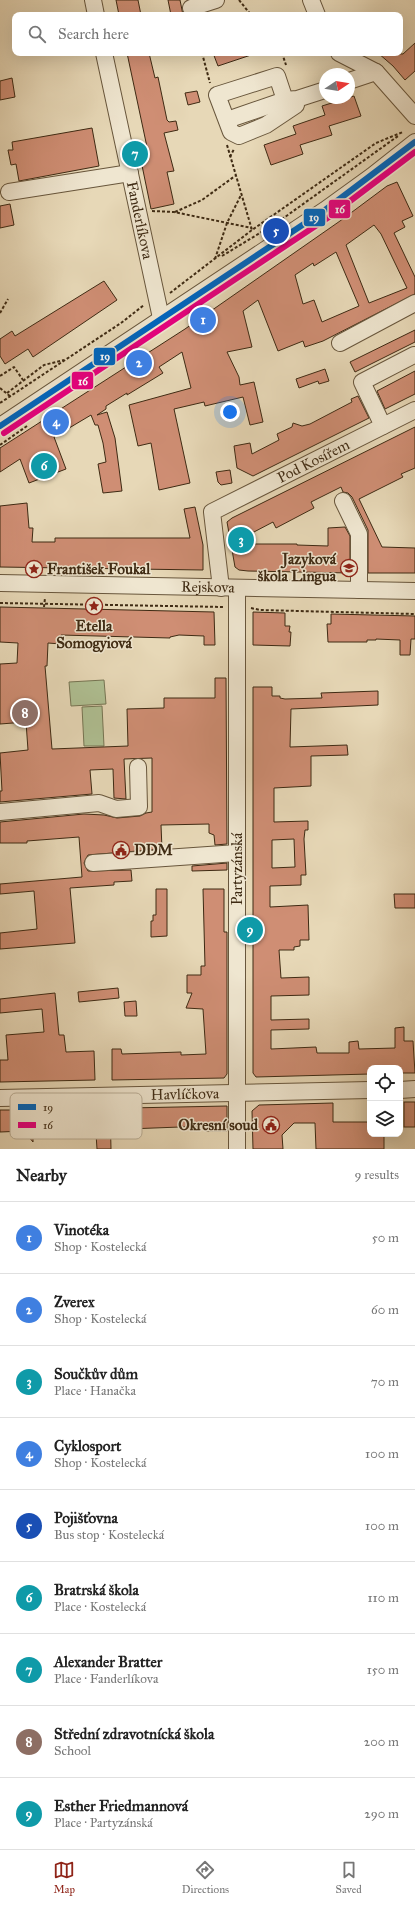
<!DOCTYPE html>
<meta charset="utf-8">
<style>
:root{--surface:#fff;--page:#f6f6f6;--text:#222;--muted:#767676;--line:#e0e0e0;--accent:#8f2418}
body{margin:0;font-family:"IM FELL Great Primer",serif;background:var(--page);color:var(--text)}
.controls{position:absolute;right:12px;bottom:12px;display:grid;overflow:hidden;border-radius:8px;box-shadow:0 4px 16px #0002}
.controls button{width:36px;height:36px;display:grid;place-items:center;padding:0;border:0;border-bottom:1px solid var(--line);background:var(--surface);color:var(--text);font:20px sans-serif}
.compass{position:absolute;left:319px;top:68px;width:36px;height:36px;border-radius:50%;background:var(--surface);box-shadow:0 4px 16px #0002;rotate:78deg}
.you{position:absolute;left:230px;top:412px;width:14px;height:14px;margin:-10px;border:3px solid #fff;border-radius:50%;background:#1a73e8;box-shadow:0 0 0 6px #1a73e833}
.badge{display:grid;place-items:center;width:26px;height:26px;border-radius:50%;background:var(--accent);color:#fff;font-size:13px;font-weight:700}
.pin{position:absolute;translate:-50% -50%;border:2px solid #fff;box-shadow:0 1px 4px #0006}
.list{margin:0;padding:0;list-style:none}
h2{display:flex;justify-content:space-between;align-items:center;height:52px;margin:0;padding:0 16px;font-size:17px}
h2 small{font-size:13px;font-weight:400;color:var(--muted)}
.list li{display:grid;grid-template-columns:26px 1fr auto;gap:12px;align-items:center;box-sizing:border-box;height:72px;padding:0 16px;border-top:1px solid var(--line)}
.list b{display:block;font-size:15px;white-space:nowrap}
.list p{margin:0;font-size:13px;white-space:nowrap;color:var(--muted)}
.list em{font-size:13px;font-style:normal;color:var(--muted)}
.icon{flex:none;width:22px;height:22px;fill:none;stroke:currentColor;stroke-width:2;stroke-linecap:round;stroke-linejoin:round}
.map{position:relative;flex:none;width:415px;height:1149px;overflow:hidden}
.search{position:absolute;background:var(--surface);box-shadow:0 4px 16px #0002;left:12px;right:12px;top:12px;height:44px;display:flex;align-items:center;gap:10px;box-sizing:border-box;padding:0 14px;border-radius:8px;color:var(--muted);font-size:15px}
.sheet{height:700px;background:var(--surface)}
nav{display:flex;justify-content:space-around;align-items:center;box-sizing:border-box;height:56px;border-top:1px solid var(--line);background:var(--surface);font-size:11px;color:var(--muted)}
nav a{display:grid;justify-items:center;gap:2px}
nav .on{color:var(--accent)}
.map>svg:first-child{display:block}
.green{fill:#afc093;stroke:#767553}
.building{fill:#cf8e74;stroke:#3e2a13;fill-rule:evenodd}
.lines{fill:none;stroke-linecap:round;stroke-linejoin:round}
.minor-casing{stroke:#68563c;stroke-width:18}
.path{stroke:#3e2a13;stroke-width:2;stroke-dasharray:3 2;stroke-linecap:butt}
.minor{stroke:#efe6d0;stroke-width:16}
.bus-1-casing{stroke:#efe6d0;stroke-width:9}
.bus-2-casing{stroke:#efe6d0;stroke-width:9}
.bus-1{stroke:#0065bd;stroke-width:6}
.bus-2{stroke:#e5007d;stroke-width:6}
.labels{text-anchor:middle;stroke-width:3;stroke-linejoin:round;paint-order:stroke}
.street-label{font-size:15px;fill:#3e2a13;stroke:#efe6d0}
.poi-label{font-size:15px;font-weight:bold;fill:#3e2a13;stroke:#efe6d0;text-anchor:end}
.key{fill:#efe6d0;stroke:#baae97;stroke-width:1}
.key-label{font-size:11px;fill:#3e2a13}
.line-badge{stroke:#efe6d0;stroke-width:1.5}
.badge-label{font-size:11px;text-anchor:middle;font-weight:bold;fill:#fff}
</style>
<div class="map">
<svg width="415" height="1149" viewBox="0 0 415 1149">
<rect width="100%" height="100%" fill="#e7d8b7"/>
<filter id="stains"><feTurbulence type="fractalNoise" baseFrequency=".005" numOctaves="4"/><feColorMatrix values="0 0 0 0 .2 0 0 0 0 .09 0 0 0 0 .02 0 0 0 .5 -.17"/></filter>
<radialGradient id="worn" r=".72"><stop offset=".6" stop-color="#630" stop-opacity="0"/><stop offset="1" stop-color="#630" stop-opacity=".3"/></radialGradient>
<!-- green -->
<g class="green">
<path d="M104,680L106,704L71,706L69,682Z"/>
<path d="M102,706L104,746H84L82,707Z"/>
</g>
<!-- building -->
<g class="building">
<path d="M116,0H138L141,15H119Z"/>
<path d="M168,0H180L183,15H171Z"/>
<path d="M415,43V71L405,80L393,66L378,53L403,54Z"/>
<path d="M127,53H149L155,78L158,77L167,120L169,122L176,121L178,130L164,133L174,171L167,172L174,204L151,209L139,151L147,149V147Z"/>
<path d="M213,53H251V55L218,66Z"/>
<path d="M12,78L15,97L0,100V81Z"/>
<path d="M197,91L200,102L188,105L185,93Z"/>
<path d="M354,96L361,116L329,126L332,135L300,145L303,154L271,165L264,145L296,134L293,126L325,115L322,106Z"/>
<path d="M92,128L99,166L19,181L16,164L11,165L8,150H13L12,142Z"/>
<path d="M397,182L413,216L402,221L405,227L394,233L415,277V294L323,341L305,347L303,341L278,351L258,300L243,311L252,347L227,352L239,377L240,385L254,382L263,422L250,425L243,397L205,406L204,402L174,409L190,483L159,490L151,443L138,446L129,405L191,388L182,352L159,367L163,373L127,395V393L106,406V409L97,415L107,412L115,438L122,491L103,493L98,464L106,462L103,443L98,425H95L91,415L54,437L66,469L29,483L20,459L0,472V448L185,329L340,221L387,186ZM374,225L381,234L407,288L369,303L346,245ZM336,252L359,306L322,322L314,300L303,304L295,275L313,263L314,266Z"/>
<path d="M10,204L14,225L0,228V206Z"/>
<path d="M104,281L117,300L33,357L28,349L5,364L0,356V339L12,331L15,336Z"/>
<path d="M415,330V342L355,372L350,362Z"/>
<path d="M325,369L329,381L319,384L318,381L299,388L296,379Z"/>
<path d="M415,371V394L385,409L377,391Z"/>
<path d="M358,396L369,418L253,476L237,468L234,446L250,443L252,454L279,440L277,434L292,427L293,423L302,426L310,424L352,402L351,399Z"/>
<path d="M415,427V468L401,474L403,477L359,499L382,547L415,548V573H368V530L352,497L348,493L343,492L341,487L311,502L314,508L276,528L273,522L231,544L227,522L232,518Z"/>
<path d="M230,470L232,483L221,485L218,482L216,472Z"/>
<path d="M27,503L29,528H33L32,542H55V538H190L184,509L195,507L203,545V570L0,567V506Z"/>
<path d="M345,527L350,536V573L248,571L239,570L235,567L231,544H297V545L328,546V528Z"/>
<path d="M0,607L214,612L215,645H204V636L179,635L170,637V638L61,635V644L48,643L47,666H45L52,749L128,746L127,709L164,708V698H215V678H226L227,844L215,845L214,835L209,833V824L161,825L162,849L88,855L84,863L88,871L131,870L132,881L114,882V885L70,888L75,943L0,949V933L37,929L34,891L0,894V884L82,877L79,837L27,841V843H0V822L84,814L104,815L117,818L140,816L146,813L152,812V758L124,759L126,799L114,798L113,769L90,770L92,794L0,802V791H2L0,753L28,750L26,722L0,724V664L17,663L18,643L0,642Z"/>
<path d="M253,612L285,613V626H290L289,632H291L290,646L253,645Z"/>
<path d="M331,614L415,616V639H411L410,655H400V640L376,639V640H367V642H328L327,624H331Z"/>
<path d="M253,687H272V696H280V698L285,699L322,698L321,693L378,691V705L291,709L290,747L347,745L348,755L311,756V786L274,788V822L308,821V830H305L304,839L306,875H301V885L270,886V907L308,905L309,940H300V946L294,947V950H279L281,978L309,977V995L271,996V1020L309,1019V1029L271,1030V1049L316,1047L317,1053H349V1042L358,1041L359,1049L395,1048V1028L404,1027V1041H413L415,1073H400V1068H370V1074L256,1077L253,1073ZM294,839L295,867L272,868V840Z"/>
<path d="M227,863V870L192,871V866Z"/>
<path d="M156,889H167V936L151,937V921H153V915H156Z"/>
<path d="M203,889H224V932H227V1074L224,1078L112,1080V1049H121L122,1054L181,1052V1055L206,1054L203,1009L186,1008L192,993H187V975H201V966H205Z"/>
<path d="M394,894H415V908H395Z"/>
<path d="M118,988L119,998L79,1002L78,992Z"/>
<path d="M55,993L59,1035H64L66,1052L94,1051L95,1080L0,1082V1060H8L6,1035L44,1032L42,1009L0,1013V999Z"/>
<path d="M136,1001L137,1016H125L124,1002Z"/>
<rect x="404" y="1102" width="11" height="25"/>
<path d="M333,1103V1122H370V1134H384V1149H316L315,1123H294L282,1135L283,1149H253L252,1111L259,1105Z"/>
<path d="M227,1106V1131H206V1126L128,1129V1108Z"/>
<path d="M110,1108L111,1149H97L96,1134H83L79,1131H75V1109Z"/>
<path d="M0,1110H33V1142L24,1131L0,1132Z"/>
</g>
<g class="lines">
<!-- minor casing -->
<g class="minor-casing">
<g id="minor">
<path d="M93,0L96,15"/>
<path d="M311,0L317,15"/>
<path d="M191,8L216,0"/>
<path id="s1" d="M104,53L161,318"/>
<path d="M339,53L376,72"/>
<path d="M349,81L376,72L415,116"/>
<path d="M297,99L296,105L266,125L239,136L231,132L217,95L277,76L285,100L297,99L325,90"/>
<path d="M227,120L285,100"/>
<path d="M9,192L130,173"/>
<path d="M340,343L415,303"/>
<path d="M0,426L325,210L372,176L415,142"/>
<path d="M383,426L362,382L414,355"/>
<path d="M343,501L359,534V590"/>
<path id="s2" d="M0,583L415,591"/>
<path id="s3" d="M221,588L212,512L415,410"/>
<path d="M237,588V1149"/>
<path d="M0,812L99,803L116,809L139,807L138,767"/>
<path d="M93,863L237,853"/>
<path d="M400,1090L415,1089"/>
<path id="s4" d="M0,1098L370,1090"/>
</g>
</g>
<!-- path -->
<g class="path">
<path d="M239,0L251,15"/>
<path d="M202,53L210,83"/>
<path d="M282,53L286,65"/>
<path d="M227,145L252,230"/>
<path d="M230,157L234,149"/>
<path d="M152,211L174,212L252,228"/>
<path d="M175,212L202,200L235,176"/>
<path d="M222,256L278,222L398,136"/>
<path d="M215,259L227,223L241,195"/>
<path d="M170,293L252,230L376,143L403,132"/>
<path d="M0,313L8,299"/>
<path d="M0,376L14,367L23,380"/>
<path d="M0,388L11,397"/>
<path d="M7,393L44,365L64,360"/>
<path d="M0,403L121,323L144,305"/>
<path d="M0,445L27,426"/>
<path d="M0,603L224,607"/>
<path d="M44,607L45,598"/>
<path d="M251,608L260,610L415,614"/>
</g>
<!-- minor -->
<use href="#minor" class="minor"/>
<!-- bus-1 casing -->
<g class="bus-1-casing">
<path id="bus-1" d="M0,426L325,210L415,142"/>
</g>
<!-- bus-2 casing -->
<g class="bus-2-casing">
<path id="bus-2" d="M4,433L329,217L415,152"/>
</g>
<!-- bus-1 -->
<use href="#bus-1" class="bus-1"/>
<!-- bus-2 -->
<use href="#bus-2" class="bus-2"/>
</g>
<!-- icons -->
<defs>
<g id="school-ring" transform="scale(0.9)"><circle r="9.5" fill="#efe6d0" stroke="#8f2418" stroke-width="1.5"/><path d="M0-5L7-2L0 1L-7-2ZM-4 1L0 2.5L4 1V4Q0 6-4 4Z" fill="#8f2418"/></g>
<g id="sight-ring" transform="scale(0.9)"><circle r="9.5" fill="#efe6d0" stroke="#8f2418" stroke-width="1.5"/><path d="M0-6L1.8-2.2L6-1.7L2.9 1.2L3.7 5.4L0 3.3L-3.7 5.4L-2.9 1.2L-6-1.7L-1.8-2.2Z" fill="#8f2418"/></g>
<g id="civic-ring" transform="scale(0.9)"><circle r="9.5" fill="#efe6d0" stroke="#8f2418" stroke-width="1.5"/><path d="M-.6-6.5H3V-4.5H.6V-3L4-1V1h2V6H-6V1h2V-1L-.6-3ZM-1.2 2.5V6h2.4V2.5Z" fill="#8f2418"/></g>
</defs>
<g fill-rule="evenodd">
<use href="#school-ring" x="349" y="568"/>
<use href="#sight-ring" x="34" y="569"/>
<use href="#sight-ring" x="94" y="606"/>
<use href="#civic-ring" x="121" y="850"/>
<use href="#civic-ring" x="271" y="1125"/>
</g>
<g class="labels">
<!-- street labels -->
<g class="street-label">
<text dy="5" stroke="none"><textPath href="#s1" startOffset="171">Fanderlíkova</textPath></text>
<text dy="5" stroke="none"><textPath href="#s3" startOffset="190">Pod Kosířem</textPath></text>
<text dy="5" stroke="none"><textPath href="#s2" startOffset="208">Rejskova</textPath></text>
<text transform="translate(237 869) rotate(-90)" y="5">Partyzánská</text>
<text dy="5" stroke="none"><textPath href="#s4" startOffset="185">Havlíčkova</textPath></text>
</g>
<!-- poi labels -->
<g class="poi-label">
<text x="336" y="564">Jazyková<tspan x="336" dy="17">škola Lingua</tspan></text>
<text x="47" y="574" text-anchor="start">František Foukal</text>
<text x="94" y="631" text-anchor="middle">Etella<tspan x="94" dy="17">Somogyiová</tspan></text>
<text x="134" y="855" text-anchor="start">DDM</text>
<text x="258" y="1130">Okresní soud</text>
</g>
</g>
<!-- legend -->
<rect x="10" y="1093" width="132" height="46" rx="6" class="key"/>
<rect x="18" y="1104" width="18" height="6" fill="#0065bd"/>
<rect x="18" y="1122" width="18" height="6" fill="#e5007d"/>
<g class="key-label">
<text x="43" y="1111">19</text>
<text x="43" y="1129">16</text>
</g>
<g class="line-badge">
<rect x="328" y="199" width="23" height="20" rx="4" fill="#e5007d"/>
<rect x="303" y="208" width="23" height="19" rx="4" fill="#0065bd"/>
<rect x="93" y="347" width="23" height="19" rx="4" fill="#0065bd"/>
<rect x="71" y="371" width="23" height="19" rx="4" fill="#e5007d"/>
</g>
<g class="badge-label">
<text x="340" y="213">16</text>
<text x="314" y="221">19</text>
<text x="105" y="360">19</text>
<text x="83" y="385">16</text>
</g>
<rect width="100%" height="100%" filter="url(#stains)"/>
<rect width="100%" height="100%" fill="url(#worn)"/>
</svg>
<div class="controls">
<button><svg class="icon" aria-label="locate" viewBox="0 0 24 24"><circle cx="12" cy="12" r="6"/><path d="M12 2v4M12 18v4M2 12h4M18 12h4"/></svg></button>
<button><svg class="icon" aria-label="layers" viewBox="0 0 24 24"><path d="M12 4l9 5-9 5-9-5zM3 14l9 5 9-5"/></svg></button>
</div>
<svg class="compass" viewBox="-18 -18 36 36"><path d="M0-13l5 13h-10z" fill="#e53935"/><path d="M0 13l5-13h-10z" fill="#767676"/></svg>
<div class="you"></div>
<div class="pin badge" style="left:203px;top:320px;background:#3f7fe0">1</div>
<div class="pin badge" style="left:139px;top:363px;background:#3f7fe0">2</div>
<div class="pin badge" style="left:241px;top:540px;background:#0f9aa8">3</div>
<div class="pin badge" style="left:56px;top:422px;background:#3f7fe0">4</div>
<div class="pin badge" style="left:276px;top:231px;background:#1a4fb4">5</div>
<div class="pin badge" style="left:44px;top:466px;background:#0f9aa8">6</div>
<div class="pin badge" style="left:135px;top:154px;background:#0f9aa8">7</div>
<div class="pin badge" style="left:25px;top:713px;background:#8d6e63">8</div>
<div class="pin badge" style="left:250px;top:930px;background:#0f9aa8">9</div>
<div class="search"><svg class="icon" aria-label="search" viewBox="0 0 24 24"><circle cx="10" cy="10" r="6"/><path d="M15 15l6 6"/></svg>Search here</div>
</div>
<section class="sheet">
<h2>Nearby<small>9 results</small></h2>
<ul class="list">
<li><span class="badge" style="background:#3f7fe0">1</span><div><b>Vinotéka</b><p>Shop · Kostelecká</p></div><em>50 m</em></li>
<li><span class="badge" style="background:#3f7fe0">2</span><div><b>Zverex</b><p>Shop · Kostelecká</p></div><em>60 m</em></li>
<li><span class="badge" style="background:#0f9aa8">3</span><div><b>Součkův dům</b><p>Place · Hanačka</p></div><em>70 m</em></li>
<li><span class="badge" style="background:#3f7fe0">4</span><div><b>Cyklosport</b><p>Shop · Kostelecká</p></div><em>100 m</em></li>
<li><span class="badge" style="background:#1a4fb4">5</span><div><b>Pojišťovna</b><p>Bus stop · Kostelecká</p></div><em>100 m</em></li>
<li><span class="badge" style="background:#0f9aa8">6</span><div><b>Bratrská škola</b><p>Place · Kostelecká</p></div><em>110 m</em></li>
<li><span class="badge" style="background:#0f9aa8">7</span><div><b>Alexander Bratter</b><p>Place · Fanderlíkova</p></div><em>150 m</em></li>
<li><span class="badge" style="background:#8d6e63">8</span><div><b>Střední zdravotnícká škola</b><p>School</p></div><em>200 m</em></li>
<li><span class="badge" style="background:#0f9aa8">9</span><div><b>Esther Friedmannová</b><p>Place · Partyzánská</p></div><em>290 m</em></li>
</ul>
</section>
<nav>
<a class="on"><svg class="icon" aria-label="map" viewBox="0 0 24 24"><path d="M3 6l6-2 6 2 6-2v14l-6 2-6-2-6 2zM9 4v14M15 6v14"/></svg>Map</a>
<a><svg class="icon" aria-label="directions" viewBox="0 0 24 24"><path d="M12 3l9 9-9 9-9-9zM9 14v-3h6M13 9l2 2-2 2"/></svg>Directions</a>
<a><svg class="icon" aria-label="saved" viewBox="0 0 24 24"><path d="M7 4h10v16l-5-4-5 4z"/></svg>Saved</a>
</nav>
